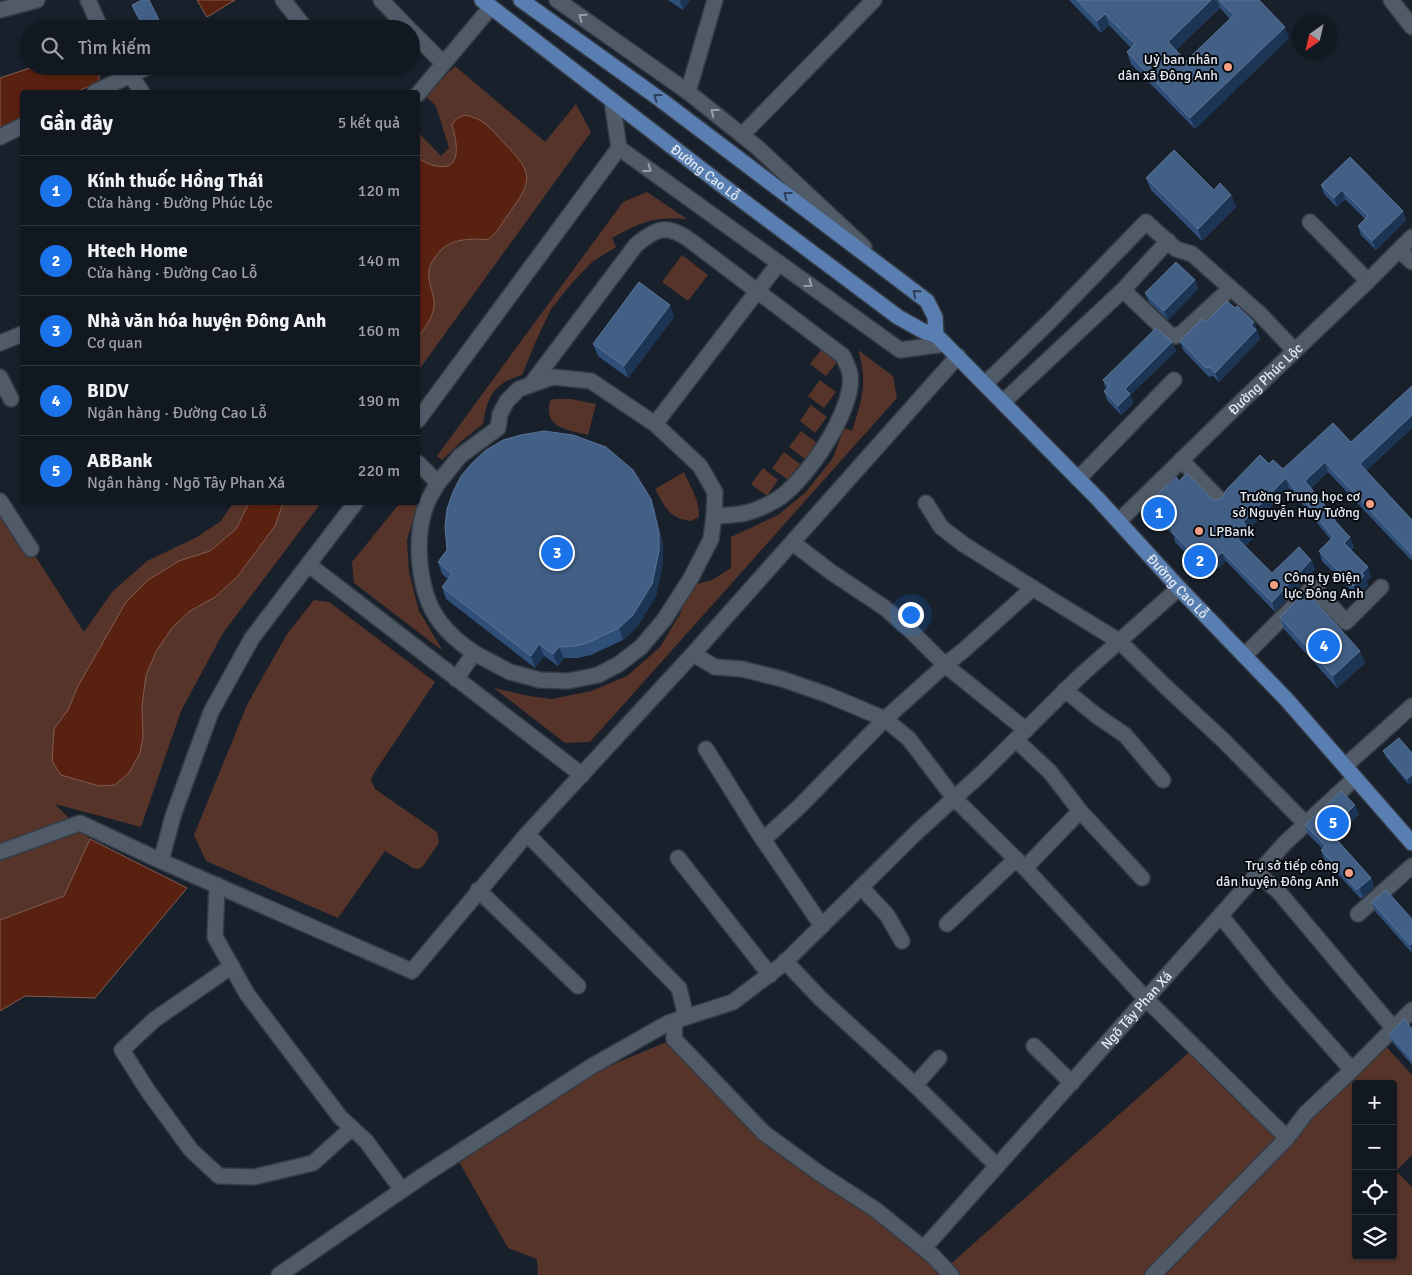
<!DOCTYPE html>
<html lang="vi">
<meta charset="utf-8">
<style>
:root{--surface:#121820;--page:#1b2129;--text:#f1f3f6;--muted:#9ca0a5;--line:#31373e;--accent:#1a73e8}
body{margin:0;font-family:Signika,sans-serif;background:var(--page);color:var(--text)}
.controls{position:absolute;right:15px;bottom:15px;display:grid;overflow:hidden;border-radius:5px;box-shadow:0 1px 4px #0004}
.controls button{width:45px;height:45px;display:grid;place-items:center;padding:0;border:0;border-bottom:1px solid var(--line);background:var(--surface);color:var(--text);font:25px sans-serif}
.compass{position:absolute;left:1292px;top:15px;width:45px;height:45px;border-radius:50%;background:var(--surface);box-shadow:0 1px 4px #0004;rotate:214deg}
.you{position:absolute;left:910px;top:614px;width:18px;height:18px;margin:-12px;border:4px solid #fff;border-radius:50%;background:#1a73e8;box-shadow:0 0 0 8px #1a73e833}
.badge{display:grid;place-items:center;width:32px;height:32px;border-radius:50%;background:var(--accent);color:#fff;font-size:16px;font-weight:700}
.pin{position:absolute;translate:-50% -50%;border:2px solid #fff;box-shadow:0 1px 5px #0006}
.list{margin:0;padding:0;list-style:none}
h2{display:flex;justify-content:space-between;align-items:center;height:65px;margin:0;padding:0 20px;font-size:21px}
h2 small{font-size:16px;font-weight:400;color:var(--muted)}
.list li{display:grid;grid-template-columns:32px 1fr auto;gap:15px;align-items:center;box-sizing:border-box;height:70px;padding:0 20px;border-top:1px solid var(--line)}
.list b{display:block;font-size:19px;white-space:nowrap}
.list p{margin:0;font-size:16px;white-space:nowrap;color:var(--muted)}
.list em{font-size:16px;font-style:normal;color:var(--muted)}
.icon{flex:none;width:28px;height:28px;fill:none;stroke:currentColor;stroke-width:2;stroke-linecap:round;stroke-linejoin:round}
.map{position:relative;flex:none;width:1412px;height:1275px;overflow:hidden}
.search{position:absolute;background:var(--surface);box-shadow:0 1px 4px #0004;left:20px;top:20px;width:400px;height:55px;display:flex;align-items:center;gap:12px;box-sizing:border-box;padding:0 18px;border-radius:28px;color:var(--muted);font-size:19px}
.panel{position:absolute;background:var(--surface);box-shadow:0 1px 4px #0004;left:20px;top:90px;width:400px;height:415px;border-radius:5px}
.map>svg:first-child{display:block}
.green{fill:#57342a;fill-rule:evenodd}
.water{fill:#59210f;stroke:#825d53}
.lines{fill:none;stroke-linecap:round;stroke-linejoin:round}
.minor-casing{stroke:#353b44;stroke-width:18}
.major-casing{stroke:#353b44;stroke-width:18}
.minor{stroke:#515b68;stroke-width:15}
.major{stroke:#597eb1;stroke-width:15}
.wall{fill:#2f4f79;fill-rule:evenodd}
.shaded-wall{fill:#1d3554}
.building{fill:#425f86;stroke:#5b7597}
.oneway{stroke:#9aa2ac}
.oneway2{stroke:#2c3e58}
.poi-dot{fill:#f39f85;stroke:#070a0f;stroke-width:2}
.labels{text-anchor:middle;stroke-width:4;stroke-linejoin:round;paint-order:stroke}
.poi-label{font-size:14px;fill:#e3e9f1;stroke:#070a0f;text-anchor:end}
.street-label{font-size:14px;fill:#e3e9f1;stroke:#070a0f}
</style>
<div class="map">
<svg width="1412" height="1275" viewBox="0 0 1412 1275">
<rect width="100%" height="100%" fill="#18202b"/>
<!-- green -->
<g class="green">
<path d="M455,66L545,142L576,104L591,132L418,371V132L441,156L449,148L436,106L426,96Z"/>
<path d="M647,192L687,219C652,217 642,222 612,238L616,247L592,262L572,283L551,309L535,343L522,375C493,384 488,395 483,424L464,439L442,460L437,456L623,202Z"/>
<path d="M682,255L708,275L688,301L662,282Z"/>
<path d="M822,349L838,361L826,376L810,364Z"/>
<path d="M858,350L893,376L897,398L590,742L565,743L494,688L529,696L552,699L591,691L627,676L660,647L680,614L690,586L712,580L731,568V537L778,515L806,492L833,458L844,428L852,431C862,400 868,382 858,350Z"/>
<path d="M820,380L836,392L824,408L808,396Z"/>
<path d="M554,399H571L596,404L588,435C568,430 543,428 550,401Z"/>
<path d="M811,405L827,417L815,433L800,421Z"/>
<path d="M801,431L817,443L805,459L789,447Z"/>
<path d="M784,452L800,464L788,480L772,468Z"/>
<path d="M763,468L778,480L767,496L751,484Z"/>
<path d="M684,472C690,486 700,501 699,517L691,521C668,518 666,508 655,489Z"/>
<path d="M418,495L420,497L407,540L409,572L419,611L443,651L354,583L352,562L400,503L418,502Z"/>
<path d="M0,501L84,632L112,592L147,561L197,537L221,521L233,503H321L223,633L181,711L141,827L55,804L90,839L64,896L0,920Z"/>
<path d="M314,600L329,602L435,682L374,773L371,780L375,789L437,832L439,843L423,866L419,869L413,868L385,851L338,918L206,861L194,835L247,705L287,634Z"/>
<path d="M674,1039L764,1133L945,1269L1194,1048L1287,1138L1381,1041L1412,1075V1155L1396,1171L1412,1187V1275H538L537,1259L508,1248L455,1155L565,1084ZM1356,1084H1393V1256H1356Z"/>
</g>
<!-- water -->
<g class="water">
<path d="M197,0H235L207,17Z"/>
<path d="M36,66H95L99,74V82L76,92H22V117L0,128V78Z"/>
<path d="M464,115C482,117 491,129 503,142C535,174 533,180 507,216C502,223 496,235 488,239C485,240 480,239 476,239C455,240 444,242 432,262C423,278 436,294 434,307C432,319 425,328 418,337V159C423,160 427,164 432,165C464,174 457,143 452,125L456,119Z"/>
<path d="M249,503H283L275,526L237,577L215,597L190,611L172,628L157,650L146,675L142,706L143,737L140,753L129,773L115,785L99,786L61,775L52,761L54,729L68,710L78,686L126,602L148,580L179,561L210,551L236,529Z"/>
<path d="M90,839L187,888L95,998L25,996L0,1011V920L64,896Z"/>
</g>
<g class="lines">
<!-- minor casing -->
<g class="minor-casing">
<g id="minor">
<path d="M88,0L101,29"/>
<path d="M283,0L306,29"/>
<path d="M381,0L409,29"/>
<path d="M557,0L688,92L758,148L864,247"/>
<path d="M1391,0L1412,27"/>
<path d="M0,10L37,0"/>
<path d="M411,31L442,62"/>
<path d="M124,66L142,92"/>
<path d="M95,92L150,66"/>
<path d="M688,92L715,0"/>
<path d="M418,94L491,7"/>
<path d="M612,101L619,148L900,350L945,344"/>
<path d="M742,135L874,0"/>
<path d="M0,137L22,126"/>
<path d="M1310,222L1368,281"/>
<path d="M1399,250L1412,262"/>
<path d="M1123,290L1169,334L1176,336L1182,333L1231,288"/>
<path d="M0,343L22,334"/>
<path d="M958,356L693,654L715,667L742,669L782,679L828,695L885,719L909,739L954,798L1025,868L1146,999L1287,1138"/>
<path d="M0,377L11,399"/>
<path d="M532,383L636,245C657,227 668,224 691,241L843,356C845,361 849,368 850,374C856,408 805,483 776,500C752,514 741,515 714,516"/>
<path d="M985,384L1051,320L1146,222L1176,249L1192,254L1260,314L1294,350"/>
<path d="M1003,402L1123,290L1168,241"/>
<path d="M418,420L619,148"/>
<path d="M655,424L779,263"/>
<path d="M1181,460L1220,500"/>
<path d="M418,463L438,483L460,456L498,428L500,414L507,401L519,389L553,377L591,381L655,424L700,466L715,492L714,516L711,539L691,578L664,620L641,647L619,664L598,675L568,681L540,680L510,672L474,653"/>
<path d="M1078,479L1174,380"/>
<path d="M438,483C434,490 430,496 427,503C413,537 418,593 440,622C449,634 461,644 474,653L456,679"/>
<path d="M0,501L31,549"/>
<path d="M926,503L941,527L963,544L1044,595L1119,641L1166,687L1223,740L1306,824"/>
<path id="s1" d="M1119,521L1244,399L1368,281L1412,237"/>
<path d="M793,543L831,572L885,608L911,631L945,665L964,650L1033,588"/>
<path d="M309,565L582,775"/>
<path d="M1244,656L1313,587L1346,622L1381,587"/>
<path d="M1065,690L1097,716L1125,735L1163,780"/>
<path d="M1016,740L1050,772L1080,811"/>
<path d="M706,749L758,832L822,926"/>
<path d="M1345,766L1412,706"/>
<path d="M527,834L679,988L686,1017"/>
<path d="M763,840L800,806L885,719L945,665L1026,730"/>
<path d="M0,852L80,823L161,861L412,971L527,834L693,654"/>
<path d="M678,858L770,975"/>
<path d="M161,861L173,816L211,712L252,638L356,502"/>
<path d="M1025,868L1080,811L1142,878"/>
<path d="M1258,874L1278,891L1394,1029"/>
<path d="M217,885L215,937L247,994L340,1117L366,1141L402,1190"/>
<path d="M861,887L887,915L902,941"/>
<path d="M478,890L578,986"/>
<path d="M1358,914L1412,866"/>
<path d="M1221,916L1279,988L1352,1070"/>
<path d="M947,924L1016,859"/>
<path d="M785,961L820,998L915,1085L997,1166"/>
<path d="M232,966L154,1020L122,1050L148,1091L191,1150L219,1176L254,1177L313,1163L352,1128"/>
<path d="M675,1021L674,1039L764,1133L819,1173L876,1210L933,1256L951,1275"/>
<path d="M1034,1046L1072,1083"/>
<path d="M915,1085L939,1058"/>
<path id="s2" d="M924,1248L1285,843L1355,778"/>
<path d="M279,1275L424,1175L592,1066L668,1023L733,1002L783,964L918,831L982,773L1080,676L1179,588"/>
<path d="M1153,1275L1287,1138L1306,1113L1352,1070L1412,1010"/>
</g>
</g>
<!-- major casing -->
<g class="major-casing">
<g id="major">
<path id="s3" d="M482,0L727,189L898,317L923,331L936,335L1098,499L1179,588L1287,700L1412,843"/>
<path d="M521,0L661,100L927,301L935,317L936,335"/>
</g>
</g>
<!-- minor -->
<use href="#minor" class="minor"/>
<!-- major -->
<use href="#major" class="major"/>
</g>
<!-- wall -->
<g class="wall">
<path d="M668,0H690L683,10Z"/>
<path d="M1069,0H1259L1289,38L1195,129L1131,64L1127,52L1131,48L1109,25L1101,33ZM1220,8L1230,19L1186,61L1176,50Z"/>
<path d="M132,5L160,22L162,28L161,29H144L134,11Z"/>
<path d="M1350,157L1403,211L1406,220L1376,250L1361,235L1358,226L1365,219L1345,199L1337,207L1324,194L1321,185Z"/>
<path d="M1146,178L1214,190L1231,195L1236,207L1202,241L1151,190Z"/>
<path d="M1195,280L1198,289L1168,320L1149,302L1145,293Z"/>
<path d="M1235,308L1254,322L1260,339L1219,382L1213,376L1209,377L1183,350L1180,341L1206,322Z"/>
<path d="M674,317L628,378L598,356L593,344Z"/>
<path d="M1172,342L1176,351L1130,395L1133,403L1121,415L1107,400L1104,391L1106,389L1103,380Z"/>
<path d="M1412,386V428L1366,471L1412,520V561L1328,472L1311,488L1335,518L1337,523L1354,547L1351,550L1371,577L1366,581L1368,585L1357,596L1322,561L1319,551L1331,540L1289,488L1250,528L1253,538L1245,546L1272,573L1311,560L1315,569L1275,612L1226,561L1219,568L1208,557L1199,566L1175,542L1174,536L1152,513L1148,503L1179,481L1214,500L1219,499L1269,464L1283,469L1351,442Z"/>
<path d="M651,499L655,511L663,545V563L656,596L637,627L623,640L591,655L578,658H564L558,666L544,656L535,668L446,599L442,587L448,579L442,574L438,562L447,550Z"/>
<path d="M1280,617L1365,663L1337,688L1284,629Z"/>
<path d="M1399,738L1409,785L1386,757L1383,751Z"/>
<path d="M1359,814L1335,838L1371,878L1374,887L1363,897L1360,898L1324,859L1321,850L1323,849L1308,834L1305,825Z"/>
<path d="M1372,902L1412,919V953L1375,911Z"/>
<path d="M1412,1029V1065L1393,1043L1389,1034Z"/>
</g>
<!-- shaded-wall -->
<g class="shaded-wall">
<path d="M681,0H690L683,10L680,1Z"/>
<path d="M1211,0H1217L1220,8L1172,54L1168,42Z"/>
<path d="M1105,14L1109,25L1101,33L1097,21Z"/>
<path d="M1285,27L1289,38L1195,129L1190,118Z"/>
<path d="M1342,190L1345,199L1337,207L1334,198Z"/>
<path d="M1231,195L1236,207L1202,241L1198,229Z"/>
<path d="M1403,211L1406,220L1376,250L1372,241Z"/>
<path d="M1195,280L1198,289L1168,320L1164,311Z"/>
<path d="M670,305L674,317L628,378L624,366Z"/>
<path d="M1254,322L1260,339L1219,382L1215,373Z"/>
<path d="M1172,342L1176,351L1130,395L1133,403L1121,415L1118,406L1125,389Z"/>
<path d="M1412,415V428L1363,474L1360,464Z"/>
<path d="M1325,462L1328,472L1308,490L1305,481Z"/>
<path d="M1286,478L1289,488L1250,528L1253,538L1242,549L1238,539L1243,522Z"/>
<path d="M651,499L655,511L663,545V563L656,596L637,627L623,640L619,628Z"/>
<path d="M1350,537L1354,547L1347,553L1344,543Z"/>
<path d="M1204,548L1208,557L1199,566L1195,556Z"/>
<path d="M1222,552L1226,561L1219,568L1215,559Z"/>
<path d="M1311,560L1315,569L1275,612L1272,602Z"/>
<path d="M1368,567L1371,577L1366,581L1368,585L1357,596L1353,586L1362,573Z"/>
<path d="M539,644L544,656L535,668L531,656Z"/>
<path d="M559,647L564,658L558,666L553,654Z"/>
<path d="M1360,651L1365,663L1337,688L1333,676Z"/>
<path d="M1412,775V783L1409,785L1407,779Z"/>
<path d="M1355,805L1359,814L1332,840L1329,831Z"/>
<path d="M1371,878L1374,887L1363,897L1359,888Z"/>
<path d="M1412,943V952L1410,945Z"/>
</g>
<!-- building -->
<g class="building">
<path d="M142,0H149L160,22L147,29H145L132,5Z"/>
<path d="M1077,0H1211L1168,42L1186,61L1234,15L1219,0H1259L1285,27L1190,118L1127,52L1135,44L1105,14L1097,21Z"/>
<path d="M1174,150L1214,190L1220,183L1231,195L1198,229L1146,178Z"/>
<path d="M1350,157L1403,211L1372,241L1358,226L1368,216L1342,190L1334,198L1321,185Z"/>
<path d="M1176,262L1195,280L1164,311L1145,293Z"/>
<path d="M639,282L670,305L624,366L593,344Z"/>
<path d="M1227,301L1235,308L1237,306L1254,322L1251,325L1256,330L1215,373L1210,367L1206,368L1180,341L1202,319L1206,322Z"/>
<path d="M1156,328L1172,342L1125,389L1130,394L1118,406L1104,391L1109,386L1103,380Z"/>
<path d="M1412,386V415L1360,464L1412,520V555L1325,462L1305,481L1335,518L1333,519L1350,537L1344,543L1368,567L1362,573L1364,576L1353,586L1319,551L1333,537L1286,478L1243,522L1249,528L1238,539L1272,573L1299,547L1311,560L1272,602L1222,552L1215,559L1204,548L1195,556L1172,532L1173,530L1148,503L1176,477L1179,481L1187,473L1210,497L1214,500L1219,499L1223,497L1226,490L1260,455L1269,464L1273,460L1283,469L1333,423L1351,442Z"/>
<path d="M544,431L573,435L606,447L633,470L651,499L659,533V551L652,584L633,615L619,628L587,643L574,646L559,647L553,654L539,644L531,656L442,587L452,574L438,562L447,550L445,526L447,509L453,492L461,476L473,462L486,450L503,440L521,435Z"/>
<path d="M1306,591L1360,651L1333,676L1280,617Z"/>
<path d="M1399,738L1412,753V775L1407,779L1383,751Z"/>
<path d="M1341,791L1355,805L1329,831L1371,878L1359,888L1356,889L1321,850L1326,846L1305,825Z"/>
<path d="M1386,890L1412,919V943L1410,945L1372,902Z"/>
<path d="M1404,1019L1412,1029V1060L1389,1034Z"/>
</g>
<!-- one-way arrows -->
<defs><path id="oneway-chevron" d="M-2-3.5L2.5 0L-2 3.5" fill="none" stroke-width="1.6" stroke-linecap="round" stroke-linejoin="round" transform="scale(1.25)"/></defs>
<g class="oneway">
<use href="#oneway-chevron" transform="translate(582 17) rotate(-145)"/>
<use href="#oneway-chevron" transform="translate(714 112) rotate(-142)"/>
<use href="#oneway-chevron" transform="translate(648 169) rotate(36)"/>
<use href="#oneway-chevron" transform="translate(809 284) rotate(36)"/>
</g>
<g class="oneway2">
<use href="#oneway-chevron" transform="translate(657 97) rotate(-144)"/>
<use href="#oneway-chevron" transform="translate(787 195) rotate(-143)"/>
<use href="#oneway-chevron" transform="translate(916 293) rotate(-141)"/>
</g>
<!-- markers -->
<g class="poi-dot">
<circle cx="1228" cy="67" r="5"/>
<circle cx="1370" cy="504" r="5"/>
<circle cx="1199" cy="531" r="5"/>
<circle cx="1274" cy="585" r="5"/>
<circle cx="1349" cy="873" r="5"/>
</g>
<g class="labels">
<!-- poi labels -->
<g class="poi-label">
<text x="1218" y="64">Uỷ ban nhân<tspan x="1218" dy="16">dân xã Đông Anh</tspan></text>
<text x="1360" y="501">Trường Trung học cơ<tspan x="1360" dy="16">sở Nguyễn Huy Tưởng</tspan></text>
<text x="1209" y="536" text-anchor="start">LPBank</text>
<text x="1284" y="582" text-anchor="start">Công ty Điện<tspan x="1284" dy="16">lực Đông Anh</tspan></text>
<text x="1339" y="870">Trụ sở tiếp công<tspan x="1339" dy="16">dân huyện Đông Anh</tspan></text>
</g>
<!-- street labels -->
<g class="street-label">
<text dy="5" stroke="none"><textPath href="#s3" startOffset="282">Đường Cao Lỗ</textPath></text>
<text dy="5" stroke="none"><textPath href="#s1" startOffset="204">Đường Phúc Lộc</textPath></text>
<text dy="5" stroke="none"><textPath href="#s3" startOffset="914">Đường Cao Lỗ</textPath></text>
<text dy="5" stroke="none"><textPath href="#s2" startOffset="319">Ngõ Tây Phan Xá</textPath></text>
</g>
</g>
</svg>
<div class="controls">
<button>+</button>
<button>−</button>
<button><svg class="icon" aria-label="locate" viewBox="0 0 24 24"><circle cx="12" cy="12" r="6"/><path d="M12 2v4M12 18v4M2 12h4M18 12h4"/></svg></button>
<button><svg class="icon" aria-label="layers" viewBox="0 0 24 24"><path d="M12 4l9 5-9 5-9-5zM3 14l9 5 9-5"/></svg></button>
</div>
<svg class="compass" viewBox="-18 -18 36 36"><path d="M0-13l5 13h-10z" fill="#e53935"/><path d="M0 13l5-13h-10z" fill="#9ca0a5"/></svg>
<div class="you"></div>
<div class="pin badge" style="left:1159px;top:513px">1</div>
<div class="pin badge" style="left:1200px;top:561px">2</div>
<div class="pin badge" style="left:557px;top:553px">3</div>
<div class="pin badge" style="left:1324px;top:646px">4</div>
<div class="pin badge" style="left:1333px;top:823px">5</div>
<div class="search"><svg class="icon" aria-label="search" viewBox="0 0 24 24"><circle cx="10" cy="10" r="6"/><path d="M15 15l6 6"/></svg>Tìm kiếm</div>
<section class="panel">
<h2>Gần đây<small>5 kết quả</small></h2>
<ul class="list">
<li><span class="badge">1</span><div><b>Kính thuốc Hồng Thái</b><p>Cửa hàng · Đường Phúc Lộc</p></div><em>120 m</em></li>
<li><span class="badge">2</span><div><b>Htech Home</b><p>Cửa hàng · Đường Cao Lỗ</p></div><em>140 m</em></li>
<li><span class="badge">3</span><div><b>Nhà văn hóa huyện Đông Anh</b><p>Cơ quan</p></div><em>160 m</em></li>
<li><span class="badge">4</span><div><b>BIDV</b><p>Ngân hàng · Đường Cao Lỗ</p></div><em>190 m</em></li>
<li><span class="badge">5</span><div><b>ABBank</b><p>Ngân hàng · Ngõ Tây Phan Xá</p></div><em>220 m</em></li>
</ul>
</section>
</div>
